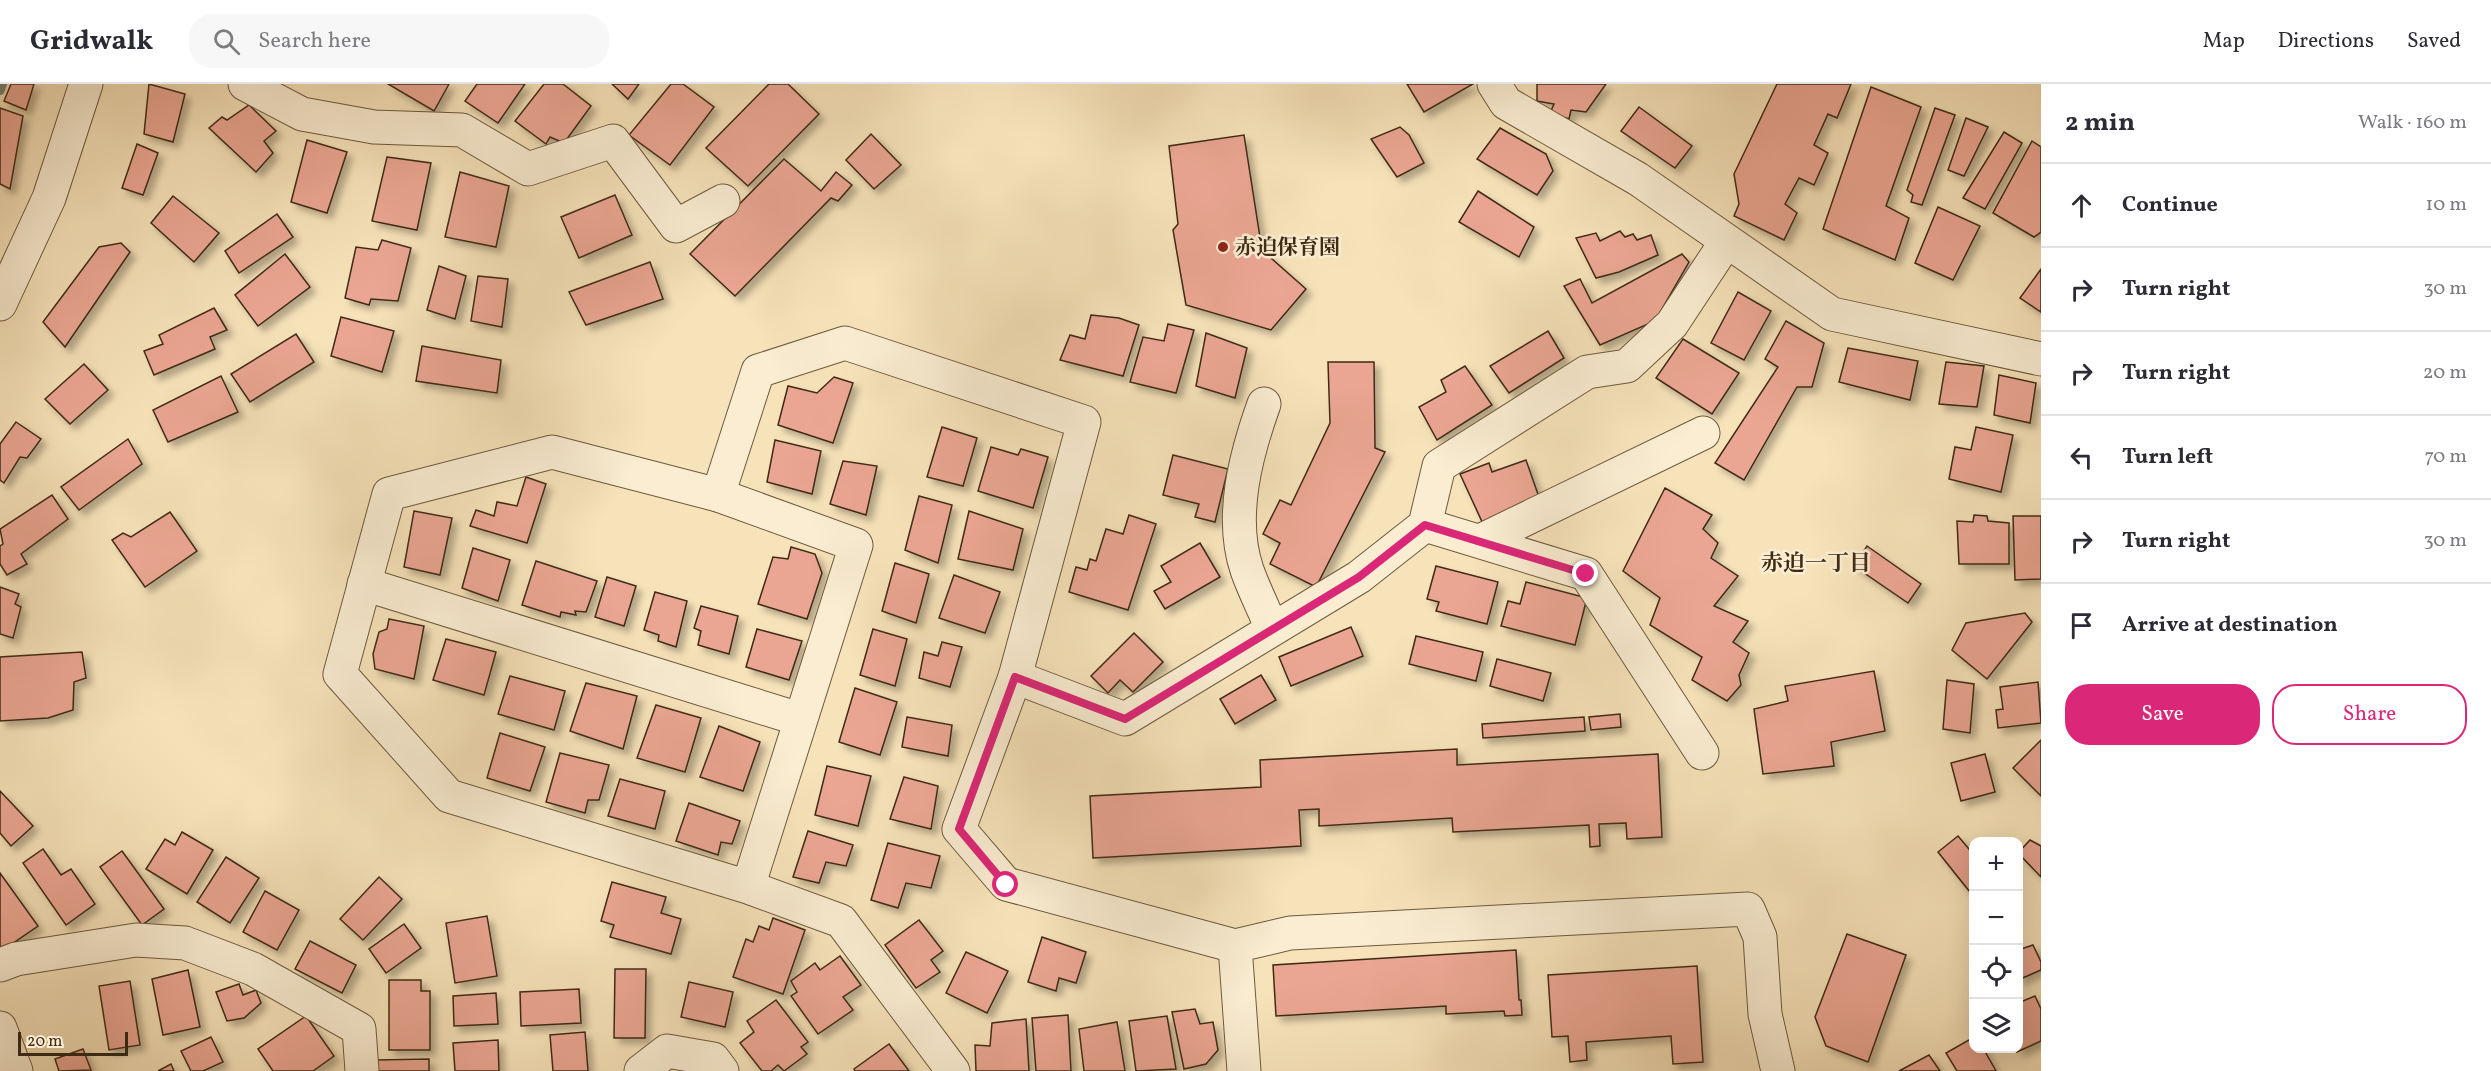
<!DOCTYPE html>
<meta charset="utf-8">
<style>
:root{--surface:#fff;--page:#f7f7f7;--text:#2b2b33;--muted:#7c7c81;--line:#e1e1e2;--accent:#db2777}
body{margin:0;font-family:Vollkorn,"Noto Serif JP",serif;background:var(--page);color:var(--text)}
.controls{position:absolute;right:18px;bottom:18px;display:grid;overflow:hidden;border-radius:12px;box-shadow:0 6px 24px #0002}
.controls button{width:54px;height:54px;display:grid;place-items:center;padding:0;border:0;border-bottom:2px solid var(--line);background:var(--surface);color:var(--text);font:30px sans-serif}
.scale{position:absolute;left:18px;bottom:15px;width:110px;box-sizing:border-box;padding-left:6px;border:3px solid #3f2b15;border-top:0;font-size:16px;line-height:21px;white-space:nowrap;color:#3f2b15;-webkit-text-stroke:4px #faedd2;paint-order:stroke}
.stop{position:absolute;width:18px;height:18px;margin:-14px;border:4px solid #db2777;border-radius:50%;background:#fff}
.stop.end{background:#db2777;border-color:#fff;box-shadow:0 2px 6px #0008}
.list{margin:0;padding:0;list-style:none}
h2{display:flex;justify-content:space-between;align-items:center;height:78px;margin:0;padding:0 24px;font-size:26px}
h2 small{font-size:20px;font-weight:400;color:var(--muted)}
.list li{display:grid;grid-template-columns:39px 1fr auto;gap:18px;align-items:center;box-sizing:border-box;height:84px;padding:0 24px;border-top:2px solid var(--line)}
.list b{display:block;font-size:22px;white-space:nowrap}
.list em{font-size:20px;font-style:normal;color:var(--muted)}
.actions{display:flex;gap:12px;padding:18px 24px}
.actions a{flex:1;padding:14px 0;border:2px solid var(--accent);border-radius:24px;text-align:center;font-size:21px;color:var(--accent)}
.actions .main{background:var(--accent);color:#fff}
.icon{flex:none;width:33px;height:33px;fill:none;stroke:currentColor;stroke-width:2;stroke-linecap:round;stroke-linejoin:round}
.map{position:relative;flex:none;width:2041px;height:987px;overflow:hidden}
header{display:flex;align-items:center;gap:36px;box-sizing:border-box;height:84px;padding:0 30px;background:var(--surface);border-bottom:2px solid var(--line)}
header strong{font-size:28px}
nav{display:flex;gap:33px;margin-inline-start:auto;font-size:21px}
.search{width:420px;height:54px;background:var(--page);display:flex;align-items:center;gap:15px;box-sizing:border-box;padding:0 21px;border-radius:24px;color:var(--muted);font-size:22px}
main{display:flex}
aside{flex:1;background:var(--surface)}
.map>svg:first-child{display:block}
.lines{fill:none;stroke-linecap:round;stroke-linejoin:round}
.stream{stroke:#778371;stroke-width:10}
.building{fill:#eba693;stroke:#3f2b15;stroke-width:1.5;filter:url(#shadow)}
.minor-casing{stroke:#6d593e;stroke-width:35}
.minor{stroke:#faedd2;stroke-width:33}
.route{stroke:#db2777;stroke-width:8}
.poi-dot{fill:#8f2418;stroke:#faedd2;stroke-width:2}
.labels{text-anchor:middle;stroke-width:5;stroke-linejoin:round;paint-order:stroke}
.poi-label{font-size:21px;font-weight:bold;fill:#3f2b15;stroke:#faedd2;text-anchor:start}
.neighbourhood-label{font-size:22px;font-weight:bold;fill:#3f2b15;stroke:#faedd2}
</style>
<header>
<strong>Gridwalk</strong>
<div class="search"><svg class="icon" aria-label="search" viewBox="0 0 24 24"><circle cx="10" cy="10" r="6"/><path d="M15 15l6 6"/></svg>Search here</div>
<nav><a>Map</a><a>Directions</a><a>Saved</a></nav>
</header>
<main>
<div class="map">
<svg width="2041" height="987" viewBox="0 0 2041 987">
<defs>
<filter id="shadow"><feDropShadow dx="5.5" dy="5.5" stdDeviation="3" flood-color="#0004"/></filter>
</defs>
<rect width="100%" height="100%" fill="#f7e3ba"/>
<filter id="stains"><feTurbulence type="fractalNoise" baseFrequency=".00333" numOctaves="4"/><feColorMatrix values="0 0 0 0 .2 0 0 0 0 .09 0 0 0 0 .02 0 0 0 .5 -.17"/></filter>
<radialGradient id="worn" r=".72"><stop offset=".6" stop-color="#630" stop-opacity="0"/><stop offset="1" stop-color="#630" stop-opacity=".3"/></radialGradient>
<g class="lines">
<!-- stream -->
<path class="stream" d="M0,6L2,0"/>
</g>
<!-- building -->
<g class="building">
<path d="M11,0H34L26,26L4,17Z"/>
<path d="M149,0L185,10L173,58L144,50Z"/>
<path d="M388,0H449L434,27Z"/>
<path d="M477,0H525L498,39L465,17Z"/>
<path d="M544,0H563L591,22L564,59L550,53L546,60L515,37Z"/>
<path d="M612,0H639L628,15Z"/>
<path d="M671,0H683L714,23L670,81L629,51Z"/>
<path d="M769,0H788L819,30L748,102L706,64Z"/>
<path d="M1407,0H1473L1424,28Z"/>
<path d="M1537,0H1606L1586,28L1571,26L1569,35L1550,29L1554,20L1537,17Z"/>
<path d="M1777,0H1851L1837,34L1828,30L1814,61L1828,69L1814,101L1799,94L1785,120L1797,129L1784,156L1734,132L1739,120L1734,90Z"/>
<path d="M1871,3L1921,23L1886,122L1909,134L1895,176L1823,145Z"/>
<path d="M249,21L276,47L264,57L273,69L256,88L209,44L222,33L227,36Z"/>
<path d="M1639,23L1692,62L1675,84L1621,47Z"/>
<path d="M0,24L23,32L10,105L0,100Z"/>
<path d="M1935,24L1955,31L1922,121L1911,118L1913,111L1907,106Z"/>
<path d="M1966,34L1988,43L1964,92L1948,86Z"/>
<path d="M1400,43L1409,51L1424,79L1397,93L1371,55Z"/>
<path d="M1500,44L1546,70L1553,87L1537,111L1477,75Z"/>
<path d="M2004,48L2022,59L1985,125L1963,114Z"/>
<path d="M871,50L901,81L874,105L846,76Z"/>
<path d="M1244,51L1262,166L1306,205L1271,246L1186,221L1173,146L1178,140L1169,62Z"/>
<path d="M307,56L347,68L327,129L291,118Z"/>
<path d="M2032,57L2041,63V148L2034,153L1993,129Z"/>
<path d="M137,60L158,69L143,111L122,104Z"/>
<path d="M387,73L431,79L417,146L372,137Z"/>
<path d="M784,75L821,107L836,88L852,101L838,117L831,114L735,212L690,170Z"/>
<path d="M460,88L509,102L496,163L445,153Z"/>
<path d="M1478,107L1534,143L1519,173L1459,138Z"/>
<path d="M615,111L632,151L579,174L561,133Z"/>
<path d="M173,112L219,149L194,178L151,139Z"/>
<path d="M1938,123L1980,142L1953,196L1915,179Z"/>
<path d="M277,130L293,153L239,189L225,167Z"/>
<path d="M1620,147L1625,153L1633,150L1637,156L1651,151L1658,171L1619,188L1596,194L1576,154L1596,149L1600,157Z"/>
<path d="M382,156L411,164L398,217L371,215L369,221L345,214L356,163L378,166Z"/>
<path d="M121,159L130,168L65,263L43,238L99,163Z"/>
<path d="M285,170L310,203L258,242L235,211Z"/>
<path d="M1682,170L1689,178L1655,237L1600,261L1564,202L1580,195L1592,219Z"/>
<path d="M650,178L663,215L586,241L569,208Z"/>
<path d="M439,182L466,192L455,235L427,226Z"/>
<path d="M2041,185V228L2020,214Z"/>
<path d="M478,192L508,195L502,243L471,237Z"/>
<path d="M1738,208L1771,227L1744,276L1711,259Z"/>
<path d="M214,224L227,246L210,253L215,265L154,291L144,267L163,260L159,251Z"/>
<path d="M1091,231L1119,234L1139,241L1123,292L1060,276L1070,251L1085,255Z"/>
<path d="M341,233L394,247L382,288L331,272Z"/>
<path d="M1786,237L1824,259L1812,303H1797L1744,396L1715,379L1778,283L1765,275Z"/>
<path d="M1168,240L1194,246L1176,309L1130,298L1143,253L1164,257Z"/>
<path d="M1548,247L1564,274L1509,309L1490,282Z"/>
<path d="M1206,249L1247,264L1235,314L1196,302Z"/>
<path d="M296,250L314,278L250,318L231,290Z"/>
<path d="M1683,255L1739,289L1712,330L1656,294Z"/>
<path d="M422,262L501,276L497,309L416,297Z"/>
<path d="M1848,264L1918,277L1910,316L1839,298Z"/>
<path d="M1328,278H1374L1375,364L1385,368L1316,503L1270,480L1280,459L1263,450L1280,416L1291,421L1330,339Z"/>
<path d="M1946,278L1984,282L1977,323L1939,320Z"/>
<path d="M84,280L108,306L70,340L45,315Z"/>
<path d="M1465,282L1492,321L1437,356L1419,323L1446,308L1441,296Z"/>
<path d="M1999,291L2036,299L2030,339L1994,331Z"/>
<path d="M221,292L238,328L168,358L153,326Z"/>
<path d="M834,293L853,299L833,359L778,341L788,302L817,309Z"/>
<path d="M16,338L41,355L27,374L20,373L4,399L0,396V360Z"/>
<path d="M942,343L977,354L963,402L927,393Z"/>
<path d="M1976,343L2013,351L2001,408L1949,395L1955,363L1971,366Z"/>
<path d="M128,355L142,380L79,426L61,403Z"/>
<path d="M775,356L821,367L812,410L767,398Z"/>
<path d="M991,363L1018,371L1021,365L1048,373L1033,424L978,407Z"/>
<path d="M1173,371L1228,385L1215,438L1195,433L1199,420L1163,411Z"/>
<path d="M1526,376L1540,416L1484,442L1460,390L1489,379L1492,388Z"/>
<path d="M843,377L877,382L866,431L830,420Z"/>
<path d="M526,393L546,400L527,459L470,442L476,426L494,432L497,418L517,422Z"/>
<path d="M1665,404L1712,431L1703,445L1718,459L1711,474L1738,492L1714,522L1748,537L1733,558L1749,569L1739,591L1741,601L1727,617L1692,596L1702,573L1650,541L1660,514L1623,487Z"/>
<path d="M52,411L68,435L21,470L27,480L7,491L0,480V462L3,460L0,445Z"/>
<path d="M919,412L952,421L938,479L905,466Z"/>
<path d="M414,427L452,434L440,491L404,483Z"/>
<path d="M969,427L1023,445L1013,486L958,475Z"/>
<path d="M170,428L197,467L145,503L112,456L123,449L131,453Z"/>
<path d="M1129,431L1156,440L1128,526L1069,508L1076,483L1087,486L1090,475L1096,477L1106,445L1123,450Z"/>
<path d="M1974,431L1987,432L1988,437L2009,439V480H1959L1957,437L1973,438Z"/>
<path d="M2013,432H2041V495L2015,496Z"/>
<path d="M1200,459L1220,493L1165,525L1154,507L1171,498L1161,482Z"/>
<path d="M1867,462L1921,500L1908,519L1854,482Z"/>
<path d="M791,463L815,470L822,489L807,535L758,520L773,473L788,475Z"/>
<path d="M473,464L510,476L498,517L462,504Z"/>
<path d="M536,477L597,497L586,528L575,527L576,531L561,528L560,533L522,521Z"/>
<path d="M895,479L929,490L916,539L882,527Z"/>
<path d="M1436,482L1498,498L1487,540L1436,527L1439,518L1427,515Z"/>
<path d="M954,491L1000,508L985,549L939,534Z"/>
<path d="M607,493L636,502L624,542L595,533Z"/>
<path d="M1526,498L1587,514L1575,561L1501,542L1508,517L1520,520Z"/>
<path d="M0,503L19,510L15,520L21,523L13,554L0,550Z"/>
<path d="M655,508L687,517L676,563L658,557L659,551L644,546Z"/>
<path d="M701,522L738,532L729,570L698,561L701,547L694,544Z"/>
<path d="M2025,529L2032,538L1987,595L1952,566L1966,539Z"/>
<path d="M389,535L424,542L414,595L375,585L373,570L379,548L387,545Z"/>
<path d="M1351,543L1363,572L1291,602L1279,573Z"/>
<path d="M757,545L802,557L789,596L746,583Z"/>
<path d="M873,545L907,555L895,602L860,591Z"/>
<path d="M1134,549L1163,578L1133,608L1120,596L1108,609L1091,592Z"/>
<path d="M1416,552L1483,568L1476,597L1409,580Z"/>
<path d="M446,555L496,568L484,611L433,596Z"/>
<path d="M942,558L962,563L950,603L919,594L924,568L938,572Z"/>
<path d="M82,568L86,594L74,598L73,626L48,634L0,637V573Z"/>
<path d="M1497,575L1551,589L1543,617L1490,602Z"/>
<path d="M1874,587L1885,647L1831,658L1834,682L1763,690L1754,625L1788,617L1785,602Z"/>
<path d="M1261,591L1276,616L1235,640L1220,615Z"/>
<path d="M510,592L565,607L554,646L498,630Z"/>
<path d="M1947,596L1974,600L1970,649L1943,645Z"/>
<path d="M2038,598L2041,639L1998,644L1996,626L2003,625L2000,603Z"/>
<path d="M586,599L637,612L623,665L570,647Z"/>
<path d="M855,604L897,618L880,671L839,658Z"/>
<path d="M656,621L701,634L685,688L637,674Z"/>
<path d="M1620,630L1621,643L1591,646L1589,633Z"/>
<path d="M907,633L952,641L948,672L902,663Z"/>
<path d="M1584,633L1585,647L1483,654L1482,640Z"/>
<path d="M719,642L760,658L743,707L700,693Z"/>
<path d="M500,649L545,663L530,707L487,694Z"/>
<path d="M2041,656V712L2013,684Z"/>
<path d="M1457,665V681L1658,670L1662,753L1627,755L1626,739L1599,740L1600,762L1590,763L1589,741L1453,748L1452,734L1319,742V725L1299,726L1301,762L1093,774L1090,712L1261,703L1260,676Z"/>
<path d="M560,669L609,681L599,716H588L585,729L546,718Z"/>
<path d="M1985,670L1995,708L1961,717L1951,679Z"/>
<path d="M827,682L871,692L858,742L815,731Z"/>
<path d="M904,693L938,702L931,745L890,735Z"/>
<path d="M620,695L665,707L655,745L608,732Z"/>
<path d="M0,707L33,742L11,762L0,749Z"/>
<path d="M689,719L740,737L732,760L721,758L718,771L676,757Z"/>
<path d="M808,747L853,761L846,782L826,778L819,799L793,793Z"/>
<path d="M182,748L213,766L187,810L146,785L165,755L175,761Z"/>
<path d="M1958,752L1974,771V813L1938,768Z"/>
<path d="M2030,756L2041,762V793L2018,769Z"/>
<path d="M888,759L940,772L931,804L906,799L898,824L871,816Z"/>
<path d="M43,765L61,791L71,785L95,820L66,841L23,779Z"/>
<path d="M122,767L164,825L142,841L100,783Z"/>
<path d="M226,773L259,794L230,839L197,818Z"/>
<path d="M0,789L38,842L0,868Z"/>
<path d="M379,793L402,815L363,856L340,835Z"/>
<path d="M612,798L666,813L661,829L681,835L671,870L610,853L614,841L601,837Z"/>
<path d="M265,807L299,826L277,866L243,848Z"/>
<path d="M487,832L497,892L455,899L446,839Z"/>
<path d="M773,834L805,846L783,910L733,893L746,855L753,858L759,842L769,846Z"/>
<path d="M919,836L943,867L931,876L940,888L916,904L885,861Z"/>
<path d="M404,840L421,864L386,889L369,865Z"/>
<path d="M1847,850L1906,871L1868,978L1826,962L1815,933Z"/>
<path d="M1042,853L1086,868L1076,899L1059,894L1056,907L1028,898Z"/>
<path d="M310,857L356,881L342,909L295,885Z"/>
<path d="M2033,861L2041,878V886L2018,896V866Z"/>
<path d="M1516,866L1519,916H1521L1522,931L1505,932L1504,927L1446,930V922L1276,932L1273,881Z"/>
<path d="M966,868L1008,887L987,929L946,909Z"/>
<path d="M840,872L861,901L843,913L853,926L818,950L791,912L797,908L791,897L815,879L820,886Z"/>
<path d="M1697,882L1703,978L1673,980L1671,952L1586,958L1587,976L1570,978L1568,952L1552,953L1548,891Z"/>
<path d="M615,885H646L645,954H614Z"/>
<path d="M188,886L200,943L163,951L152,895Z"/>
<path d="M389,896H421V907H430V966H389Z"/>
<path d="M130,897L140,961L109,966L99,902Z"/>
<path d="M689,898L733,908L725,943L681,933Z"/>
<path d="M239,900L243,911L256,906L261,919L244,934L227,937L216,908Z"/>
<path d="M579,905L581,939L521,942L520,908Z"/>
<path d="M496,909L498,940L454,942L453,912Z"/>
<path d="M2035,912L2041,925V957L2017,968L2018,919Z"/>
<path d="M776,916L808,958L801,963L807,970L784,987L778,981L771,987H762L740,959L754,948L747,937Z"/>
<path d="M1195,925L1200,940L1213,938L1218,966L1206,980L1184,985L1172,928Z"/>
<path d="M1068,931L1071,987H1036L1032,934Z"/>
<path d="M306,932L334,972L313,987H273L258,965Z"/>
<path d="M1167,932L1176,985L1136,987L1129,937Z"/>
<path d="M1026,935L1029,987H976L975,961L990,962L992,939Z"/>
<path d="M1117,938L1125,987H1084L1079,945Z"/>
<path d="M585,948L588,987H553L550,951Z"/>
<path d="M211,953L223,978L203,987H191L181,967Z"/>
<path d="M1974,953V964H1983L1996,987H1957L1946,969Z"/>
<path d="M498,956L499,987H455L453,959Z"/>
<path d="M889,960L909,987H855L854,985Z"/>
<path d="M83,965L91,986L59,987L55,975Z"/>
<path d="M1929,971L1940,987H1899Z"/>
<path d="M429,975V987H377V976Z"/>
<path d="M171,980L174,987H158Z"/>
</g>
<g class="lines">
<!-- minor casing -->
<g class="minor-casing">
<g id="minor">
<path d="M245,0L302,30L374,43L462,46L528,85L613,57L676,142L723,117"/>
<path d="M1494,0L1506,19L1638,95L1832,230L2041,275"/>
<path d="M0,220L49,114L86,0"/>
<path d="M1264,320C1246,370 1229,433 1247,486C1254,506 1264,525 1272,545"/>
<path d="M718,411L758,287L845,259L1084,338L1015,593L959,745L1006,800L1235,862"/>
<path d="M1425,441L1586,490L1702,669"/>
<path d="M1480,457L1703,349"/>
<path d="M364,500L799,635"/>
<path d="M1015,593L1125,635L1359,493L1425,441L1439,382L1587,288L1627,282L1672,240L1726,158"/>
<path d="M748,803L856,461L718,411L552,368L389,410L340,590L449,712L748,803L841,837L953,987"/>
<path d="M0,881L16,875L136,856L185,859L253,885L359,945L362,987"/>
<path d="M0,944L16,987"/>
<path d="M641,987L667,967L713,975L722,987"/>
<path d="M1244,987L1235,862L1290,849L1748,825L1760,853L1765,930L1778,987"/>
</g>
</g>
<!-- minor -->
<use href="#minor" class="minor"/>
</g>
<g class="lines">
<!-- route -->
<path class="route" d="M1006,801L959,745L1015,593L1125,635L1359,493L1425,441L1586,490"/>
</g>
<!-- markers -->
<circle class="poi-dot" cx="1223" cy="163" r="6"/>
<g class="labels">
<!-- poi labels -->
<g class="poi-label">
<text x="1235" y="170">赤迫保育園</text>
</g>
<!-- neighbourhood labels -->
<g class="neighbourhood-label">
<text x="1816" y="486">赤迫一丁目</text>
</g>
</g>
<rect width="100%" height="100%" filter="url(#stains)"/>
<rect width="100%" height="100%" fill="url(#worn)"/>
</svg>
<div class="controls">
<button>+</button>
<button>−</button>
<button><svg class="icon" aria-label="locate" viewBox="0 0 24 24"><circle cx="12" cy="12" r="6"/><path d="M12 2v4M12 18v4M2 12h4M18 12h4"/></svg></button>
<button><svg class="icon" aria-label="layers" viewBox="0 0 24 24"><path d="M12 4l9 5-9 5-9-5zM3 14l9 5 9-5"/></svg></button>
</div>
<div class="scale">20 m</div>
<div class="stop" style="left:1006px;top:801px"></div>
<div class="stop end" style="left:1586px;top:490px"></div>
</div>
<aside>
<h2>2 min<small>Walk · 160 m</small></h2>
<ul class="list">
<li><svg class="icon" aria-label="ahead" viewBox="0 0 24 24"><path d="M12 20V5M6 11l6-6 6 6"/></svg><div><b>Continue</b></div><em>10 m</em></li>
<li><svg class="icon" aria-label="right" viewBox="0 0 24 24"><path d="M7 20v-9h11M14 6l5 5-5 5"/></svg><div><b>Turn right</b></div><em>30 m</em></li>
<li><svg class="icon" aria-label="right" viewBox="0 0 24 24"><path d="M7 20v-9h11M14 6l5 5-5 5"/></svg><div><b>Turn right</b></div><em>20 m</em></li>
<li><svg class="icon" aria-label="left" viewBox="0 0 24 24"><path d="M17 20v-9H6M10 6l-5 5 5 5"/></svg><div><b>Turn left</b></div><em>70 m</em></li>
<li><svg class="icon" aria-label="right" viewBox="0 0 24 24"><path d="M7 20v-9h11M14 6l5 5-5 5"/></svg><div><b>Turn right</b></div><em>30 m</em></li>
<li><svg class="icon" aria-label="arrive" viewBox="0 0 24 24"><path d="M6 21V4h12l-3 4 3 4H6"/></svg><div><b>Arrive at destination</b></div></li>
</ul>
<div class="actions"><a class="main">Save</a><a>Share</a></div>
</aside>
</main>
